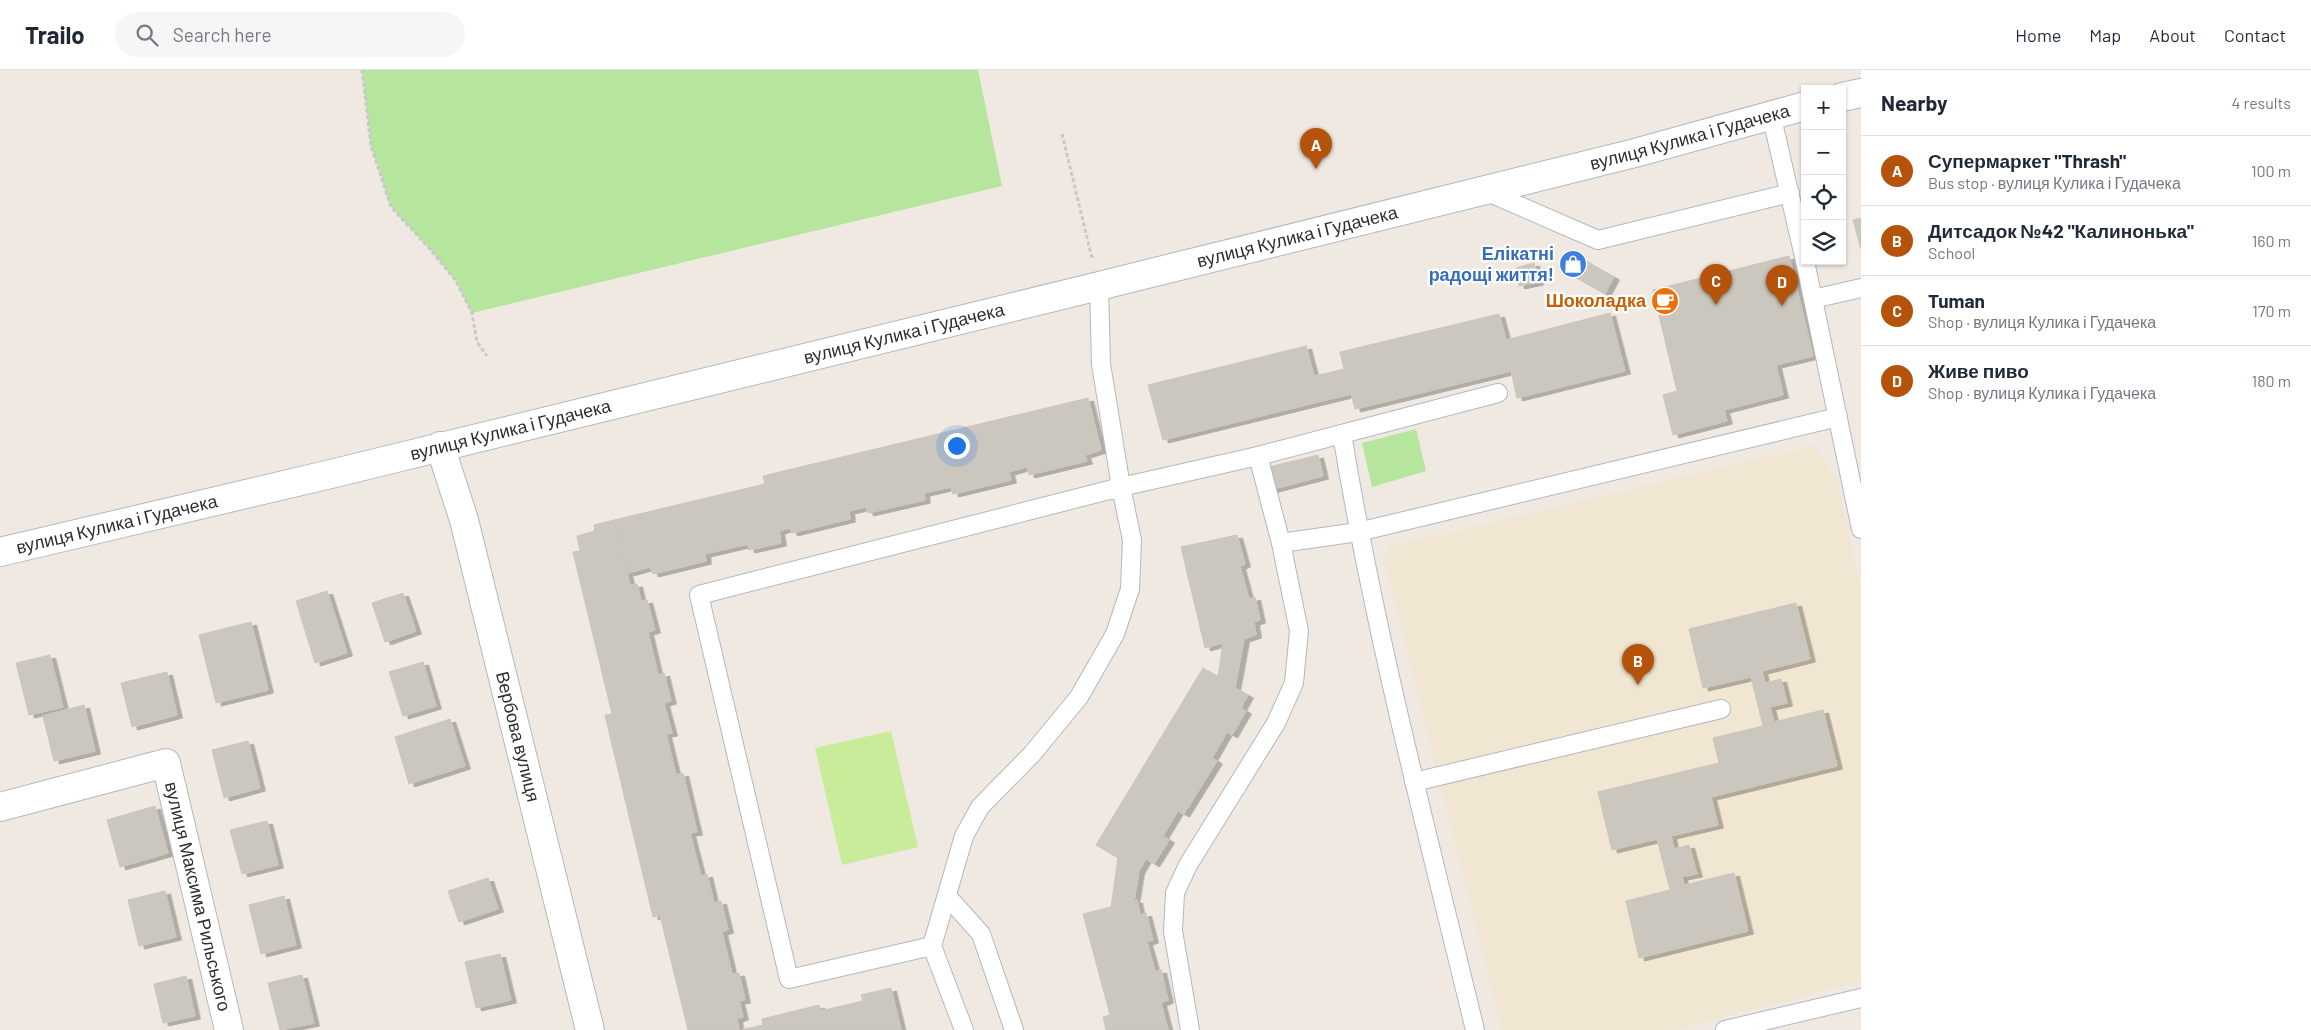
<!DOCTYPE html>
<meta charset="utf-8">
<style>
:root{--surface:#fff;--page:#f6f6f7;--text:#1f2937;--muted:#747a83;--line:#e0e1e3;--accent:#b45309}
body{margin:0;font-family:Barlow,sans-serif;background:var(--page);color:var(--text)}
.controls{position:absolute;right:15px;top:15px;display:grid;overflow:hidden;border-radius:0px;box-shadow:0 1px 4px #0004}
.controls button{width:45px;height:45px;display:grid;place-items:center;padding:0;border:0;border-bottom:1px solid var(--line);background:var(--surface);color:var(--text);font:25px sans-serif}
.you{position:absolute;left:956px;top:375px;width:18px;height:18px;margin:-12px;border:4px solid #fff;border-radius:50%;background:#1a73e8;box-shadow:0 0 0 8px #1a73e833}
.badge{display:grid;place-items:center;width:32px;height:32px;border-radius:50%;background:var(--accent);color:#fff;font-size:16px;font-weight:700}
.pin{position:absolute;translate:-50% -41px;filter:drop-shadow(0 1px 2px #0008)}
.pin::after{content:'';position:absolute;top:26px;width:18px;height:15px;background:inherit;clip-path:polygon(0 0,100% 0,50% 100%)}
.list{margin:0;padding:0;list-style:none}
h2{display:flex;justify-content:space-between;align-items:center;height:65px;margin:0;padding:0 20px;font-size:21px}
h2 small{font-size:16px;font-weight:400;color:var(--muted)}
.list li{display:grid;grid-template-columns:32px 1fr auto;gap:15px;align-items:center;box-sizing:border-box;height:70px;padding:0 20px;border-top:1px solid var(--line)}
.list b{display:block;font-size:19px;white-space:nowrap}
.list p{margin:0;font-size:16px;white-space:nowrap;color:var(--muted)}
.list em{font-size:16px;font-style:normal;color:var(--muted)}
.icon{flex:none;width:28px;height:28px;fill:none;stroke:currentColor;stroke-width:2;stroke-linecap:round;stroke-linejoin:round}
.map{position:relative;flex:none;width:1861px;height:960px;overflow:hidden}
header{display:flex;align-items:center;gap:30px;box-sizing:border-box;height:70px;padding:0 25px;background:var(--surface);border-bottom:1px solid var(--line)}
header strong{font-size:24px}
nav{display:flex;gap:28px;margin-inline-start:auto;font-size:18px}
.search{width:350px;height:45px;background:var(--page);display:flex;align-items:center;gap:12px;box-sizing:border-box;padding:0 18px;border-radius:28px;color:var(--muted);font-size:19px}
main{display:flex}
aside{flex:1;background:var(--surface)}
.map>svg:first-child{display:block}
.education{fill:#f0e6d1}
.green{fill:#b6e59e}
.pitch{fill:#c9ec9a}
.building{fill:#cbc7bf;stroke:#cbc5ba;filter:url(#shadow)}
.lines{fill:none;stroke-linecap:round;stroke-linejoin:round}
.service-casing{stroke:#b4b7c1;stroke-width:20}
.minor-casing{stroke:#b4b7c1;stroke-width:30}
.secondary-casing{stroke:#b4b7c1;stroke-width:30}
.path{stroke:#c9c9c9;stroke-width:3;stroke-dasharray:4 2.5;stroke-linecap:butt}
.service{stroke:#fff;stroke-width:18}
.minor{stroke:#fff;stroke-width:28}
.secondary{stroke:#fff;stroke-width:28}
.labels{text-anchor:middle;stroke-width:4.5;stroke-linejoin:round;paint-order:stroke}
.street-label{font-size:18px;fill:#2e2e2e;stroke:#fff}
.shop-label{font-size:18px;font-weight:bold;fill:#366cbe;stroke:#fff;text-anchor:end}
.food-label{font-size:18px;font-weight:bold;fill:#c56008;stroke:#fff;text-anchor:end}
</style>
<header>
<strong>Trailo</strong>
<div class="search"><svg class="icon" aria-label="search" viewBox="0 0 24 24"><circle cx="10" cy="10" r="6"/><path d="M15 15l6 6"/></svg>Search here</div>
<nav><a>Home</a><a>Map</a><a>About</a><a>Contact</a></nav>
</header>
<main>
<div class="map">
<svg width="1861" height="960" viewBox="0 0 1861 960">
<defs>
<filter id="shadow"><feDropShadow dx="5.5" dy="3" stdDeviation="0" flood-color="#0004"/></filter>
</defs>
<rect width="100%" height="100%" fill="#efe9e1"/>
<!-- education -->
<path class="education" d="M1815,376L1838,410L1861,523V911L1673,960H1502L1384,489L1390,477Z"/>
<!-- green -->
<g class="green">
<path d="M362,0H978L1002,116L472,243L456,211L430,179L391,137L371,76Z"/>
<path d="M1416,359L1426,401L1372,417L1362,373Z"/>
</g>
<!-- pitch -->
<path class="pitch" d="M891,661L918,777L842,795L815,678Z"/>
<!-- building -->
<g class="building">
<path d="M1861,148V179L1853,150Z"/>
<path d="M1568,181L1614,207L1605,224L1559,198Z"/>
<path d="M1789,186L1813,286L1776,295L1783,325L1724,340L1727,351L1673,365L1663,325L1677,321L1653,220Z"/>
<path d="M1534,193L1538,212L1519,216L1516,198Z"/>
<path d="M1610,243L1625,301L1517,328L1511,301L1355,339L1351,324L1163,370L1148,315L1306,276L1314,306L1328,303L1344,299L1340,282L1499,244L1506,270Z"/>
<path d="M1088,328L1101,380L1085,385L1087,391L1029,405L1027,397L1009,402L1011,410L953,424L951,417L924,423L925,430L868,443L866,437L849,441L850,449L792,463L790,458L779,461L781,473L749,480L748,474L705,484L706,491L653,504L650,497L628,503L614,450L765,414L763,406Z"/>
<path d="M1318,385L1323,406L1270,420L1265,398Z"/>
<path d="M614,450L630,515L637,514L641,531L647,530L655,560L648,562L658,605L664,603L671,631L664,633L672,663L666,664L676,705L683,703L697,762L690,763L701,806L707,804L714,833L721,831L728,860L722,862L732,904L739,903L745,930L739,931L743,947L737,949L739,960H688L660,845L653,847L605,645L612,644L573,482L580,481L577,466L595,461L594,455Z"/>
<path d="M1237,465L1245,494L1240,496L1249,529L1255,527L1260,550L1254,552L1256,565L1244,569L1235,618L1248,625L1241,638L1246,641L1232,665L1227,662L1212,688L1217,691L1184,744L1178,741L1163,766L1169,770L1154,794L1146,789L1139,801L1134,831L1137,830L1140,845L1146,843L1153,870L1147,872L1155,901L1161,900L1168,930L1161,933L1168,960H1106L1103,947L1110,945L1083,844L1111,837L1118,788L1096,775L1203,598L1218,607L1223,573L1205,578L1181,477Z"/>
<path d="M327,521L347,583L315,593L296,531Z"/>
<path d="M403,523L416,561L385,572L372,533Z"/>
<path d="M1796,533L1810,589L1762,601L1765,613L1781,609L1787,633L1770,637L1774,652L1823,640L1837,696L1711,727L1718,755L1671,766L1674,779L1689,775L1697,804L1682,807L1684,815L1734,803L1748,861L1639,888L1626,831L1670,820L1657,769L1612,780L1598,722L1719,693L1713,668L1763,656L1751,607L1703,618L1689,559Z"/>
<path d="M251,552L268,620L216,633L199,565Z"/>
<path d="M50,585L63,637L29,645L16,593Z"/>
<path d="M423,592L436,636L403,646L389,602Z"/>
<path d="M167,602L177,645L132,657L121,613Z"/>
<path d="M84,635L95,681L54,691L43,646Z"/>
<path d="M450,649L465,696L409,714L395,667Z"/>
<path d="M248,671L260,718L224,728L212,680Z"/>
<path d="M155,736L168,783L120,797L107,750Z"/>
<path d="M267,751L278,795L242,804L230,760Z"/>
<path d="M488,808L498,839L459,852L448,821Z"/>
<path d="M165,821L176,867L139,876L128,830Z"/>
<path d="M284,826L296,875L261,884L249,835Z"/>
<path d="M500,884L511,930L476,938L465,892Z"/>
<path d="M302,905L314,953L280,960L268,913Z"/>
<path d="M186,906L195,946L163,953L154,914Z"/>
<path d="M891,918L901,960H741L763,955L762,949L819,935L820,941L863,931L861,925Z"/>
</g>
<g class="lines">
<!-- service casing -->
<g class="service-casing">
<g id="service">
<path d="M1771,44L1805,191"/>
<path d="M1483,120L1598,170L1790,123"/>
<path d="M1805,191L1861,459"/>
<path d="M1099,216L1101,294L1121,417L1258,386L1498,323"/>
<path d="M1813,229L1861,218"/>
<path d="M1342,364C1375,565 1427,762 1475,960"/>
<path d="M1281,473L1358,462L1838,347"/>
<path d="M1414,712L1721,639"/>
<path d="M947,826L981,864L1014,960"/>
<path d="M932,876L789,909L699,525L1121,417L1132,470L1130,519L1115,564L1079,627L1032,684L980,737L964,766L932,876L964,960"/>
<path d="M1190,960L1173,861L1175,823L1188,795L1276,653L1294,613L1299,561L1281,473L1258,386"/>
<path d="M1725,960L1861,928"/>
</g>
</g>
<!-- minor casing -->
<g class="minor-casing">
<g id="minor">
<path id="s1" d="M440,376L464,450L590,960"/>
<path id="s2" d="M0,737L166,693L229,960"/>
</g>
</g>
<!-- secondary casing -->
<g class="secondary-casing">
<g id="secondary">
<path d="M1842,27L1861,23"/>
<path id="s3" d="M0,482L335,403L1099,216L1635,83L1805,36"/>
</g>
</g>
<!-- path -->
<g class="path">
<path d="M362,0L371,76L391,137L430,179L456,211L472,243L477,272L487,286"/>
<path d="M1062,64L1092,188"/>
</g>
<!-- service -->
<use href="#service" class="service"/>
<!-- minor -->
<use href="#minor" class="minor"/>
<!-- secondary -->
<use href="#secondary" class="secondary"/>
</g>
<!-- icons -->
<defs>
<g id="shop-disc" transform="scale(1.4375)"><circle r="9.5" fill="#3f7fe0" stroke="#fff"/><path d="M-5-2.5h2.3a2.7 3.5 0 0 1 5.4 0H5L5.5 6h-11ZM-1.5-2.5h3a1.5 2.3 0 0 0-3 0Z" fill="#fff"/></g>
<g id="cafe-disc" transform="scale(1.4375)"><circle r="9.5" fill="#e8710a" stroke="#fff"/><path d="M-5.5-4.5H6V0H3Q3 3.5 0 3.5H-2.5Q-5.5 3.5-5.5 0ZM3-3.2v2h1.7v-2ZM-6 4.5H4V6H-6Z" fill="#fff"/></g>
</defs>
<g fill-rule="evenodd">
<use href="#shop-disc" x="1573" y="194"/>
<use href="#cafe-disc" x="1665" y="231"/>
</g>
<g class="labels">
<!-- street labels -->
<g class="street-label">
<text dy="6" stroke="none"><textPath href="#s3" startOffset="1740">вулиця Кулика і Гудачека</textPath></text>
<text dy="6" stroke="none"><textPath href="#s3" startOffset="1335">вулиця Кулика і Гудачека</textPath></text>
<text dy="6" stroke="none"><textPath href="#s3" startOffset="930">вулиця Кулика і Гудачека</textPath></text>
<text dy="6" stroke="none"><textPath href="#s3" startOffset="525">вулиця Кулика і Гудачека</textPath></text>
<text dy="6" stroke="none"><textPath href="#s3" startOffset="120">вулиця Кулика і Гудачека</textPath></text>
<text dy="6" stroke="none"><textPath href="#s1" startOffset="301">Вербова вулиця</textPath></text>
<text dy="6" stroke="none"><textPath href="#s2" startOffset="309">вулиця Максима Рильського</textPath></text>
</g>
<!-- shop labels -->
<g class="shop-label">
<text x="1554" y="190">Елікатні<tspan x="1554" dy="21">радощі життя!</tspan></text>
</g>
<!-- food labels -->
<g class="food-label">
<text x="1646" y="237">Шоколадка</text>
</g>
</g>
</svg>
<div class="controls">
<button>+</button>
<button>−</button>
<button><svg class="icon" aria-label="locate" viewBox="0 0 24 24"><circle cx="12" cy="12" r="6"/><path d="M12 2v4M12 18v4M2 12h4M18 12h4"/></svg></button>
<button><svg class="icon" aria-label="layers" viewBox="0 0 24 24"><path d="M12 4l9 5-9 5-9-5zM3 14l9 5 9-5"/></svg></button>
</div>
<div class="you"></div>
<div class="pin badge" style="left:1316px;top:99px">A</div>
<div class="pin badge" style="left:1638px;top:615px">B</div>
<div class="pin badge" style="left:1716px;top:235px">C</div>
<div class="pin badge" style="left:1782px;top:236px">D</div>
</div>
<aside>
<h2>Nearby<small>4 results</small></h2>
<ul class="list">
<li><span class="badge">A</span><div><b>Супермаркет &quot;Thrash&quot;</b><p>Bus stop · вулиця Кулика і Гудачека</p></div><em>100 m</em></li>
<li><span class="badge">B</span><div><b>Дитсадок №42 &quot;Калинонька&quot;</b><p>School</p></div><em>160 m</em></li>
<li><span class="badge">C</span><div><b>Tuman</b><p>Shop · вулиця Кулика і Гудачека</p></div><em>170 m</em></li>
<li><span class="badge">D</span><div><b>Живе пиво</b><p>Shop · вулиця Кулика і Гудачека</p></div><em>180 m</em></li>
</ul>
</aside>
</main>
